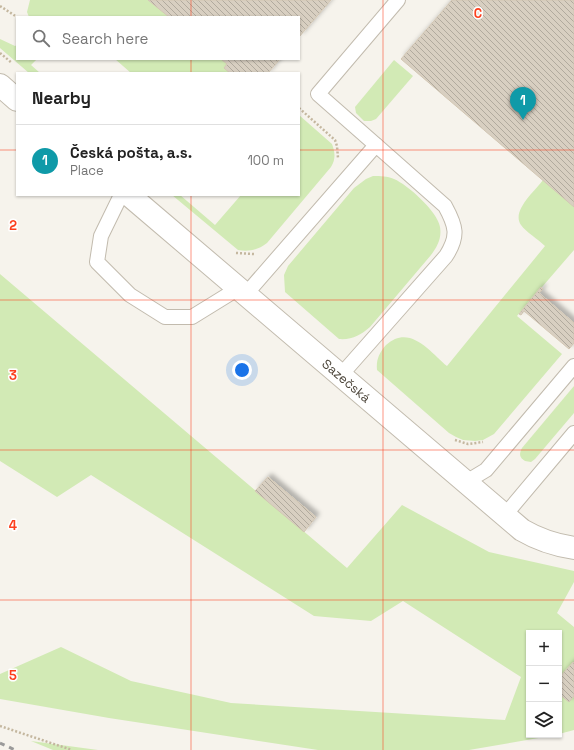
<!DOCTYPE html>
<meta charset="utf-8">
<style>
:root{--surface:#fff;--page:#f6f6f6;--text:#222;--muted:#767676;--line:#e0e0e0;--accent:#d93025}
body{margin:0;font-family:"Space Grotesk",sans-serif;background:var(--page);color:var(--text)}
.controls{position:absolute;right:12px;bottom:12px;display:grid;overflow:hidden;border-radius:0px;box-shadow:0 1px 3px #0004}
.controls button{width:36px;height:36px;display:grid;place-items:center;padding:0;border:0;border-bottom:1px solid var(--line);background:var(--surface);color:var(--text);font:20px sans-serif}
.you{position:absolute;left:242px;top:370px;width:14px;height:14px;margin:-10px;border:3px solid #fff;border-radius:50%;background:#1a73e8;box-shadow:0 0 0 6px #1a73e833}
.badge{display:grid;place-items:center;width:26px;height:26px;border-radius:50%;background:var(--accent);color:#fff;font-size:13px;font-weight:700}
.pin{position:absolute;translate:-50% -33px;filter:drop-shadow(0 1px 2px #0008)}
.pin::after{content:'';position:absolute;top:21px;width:14px;height:12px;background:inherit;clip-path:polygon(0 0,100% 0,50% 100%)}
.list{margin:0;padding:0;list-style:none}
h2{display:flex;justify-content:space-between;align-items:center;height:52px;margin:0;padding:0 16px;font-size:17px}
h2 small{font-size:13px;font-weight:400;color:var(--muted)}
.list li{display:grid;grid-template-columns:26px 1fr auto;gap:12px;align-items:center;box-sizing:border-box;height:72px;padding:0 16px;border-top:1px solid var(--line)}
.list b{display:block;font-size:15px;white-space:nowrap}
.list p{margin:0;font-size:13px;white-space:nowrap;color:var(--muted)}
.list em{font-size:13px;font-style:normal;color:var(--muted)}
.icon{flex:none;width:22px;height:22px;fill:none;stroke:currentColor;stroke-width:2;stroke-linecap:round;stroke-linejoin:round}
.map{position:relative;flex:none;width:574px;height:750px;overflow:hidden}
.search{position:absolute;background:var(--surface);box-shadow:0 1px 3px #0004;left:16px;top:16px;width:284px;height:44px;display:flex;align-items:center;gap:10px;box-sizing:border-box;padding:0 14px;border-radius:0px;color:var(--muted);font-size:15px}
.panel{position:absolute;background:var(--surface);box-shadow:0 1px 3px #0004;left:16px;top:72px;width:284px;height:124px;border-radius:0px}
.map>svg:first-child{display:block}
.green{fill:#d2eab5}
.building{fill:url(#building-back-hatch);stroke:#d3c7b4;filter:url(#shadow)}
.lines{fill:none;stroke-linecap:round;stroke-linejoin:round}
.lane-casing{stroke:#c2bbae;stroke-width:16}
.street-casing{stroke:#c2bbae;stroke-width:24}
.path{stroke:#c4b79f;stroke-width:2.5;stroke-dasharray:2 2;stroke-linecap:butt}
.lane{stroke:#fff;stroke-width:14}
.street{stroke:#fff;stroke-width:22}
.rail{stroke:#9a9a9a;stroke-width:3;stroke-dasharray:5 5;stroke-linecap:butt}
.grid{fill:none;stroke:#fc3f1d;stroke-width:1;stroke-opacity:0.55}
.labels{text-anchor:middle;stroke-width:3;stroke-linejoin:round;paint-order:stroke}
.street-label{font-size:13px;fill:#4b4439;stroke:#fff}
.grid-label{font-size:13px;text-anchor:middle;font-weight:bold;fill:#fc3f1d;stroke:#fff;stroke-width:3;stroke-linejoin:round;paint-order:stroke}
</style>
<div class="map">
<svg width="574" height="750" viewBox="0 0 574 750">
<defs>
<pattern id="building-back-hatch" width="6" height="6" patternUnits="userSpaceOnUse"><rect width="6" height="6" fill="#d8cfc1"/><path d="M-1 5l2 2M0 0l6 6M5-1l2 2" fill="none" stroke="#b1aa9e"/></pattern>
<filter id="shadow"><feDropShadow dx="3.5" dy="-3.5" stdDeviation="2" flood-color="#0004"/></filter>
</defs>
<rect width="100%" height="100%" fill="#f6f3ec"/>
<!-- green -->
<g class="green">
<path d="M30,0H148L169,17H29L27,12Z"/>
<path d="M0,39L15,46L17,45V59H37L31,65L40,73H29L0,48Z"/>
<path d="M115,59H221L227,64L224,68L230,73H131Z"/>
<path d="M394,60L413,76L376,119L371,121H364L356,113L355,107Z"/>
<path d="M299,115L332,144C335,152 336,159 331,167L267,243C258,250 249,252 238,250L172,195H180L215,225L241,195H299Z"/>
<path d="M373,176C381,176 387,176 394,179C408,185 438,212 440,227C442,238 437,247 431,255L370,327C361,335 352,340 339,339L285,292L284,275L288,266L354,188L366,179Z"/>
<path d="M543,180L574,207V250L517,316L562,354L494,434L483,440L475,441L463,440L456,437L449,433L377,370C376,360 379,353 386,345C410,323 431,353 447,366L545,246C538,239 526,232 521,225C511,211 535,191 543,180Z"/>
<path d="M0,274L347,568L402,505L489,552L574,571V582L557,613L574,627V730L559,734V633H529V735H556L469,750H318L109,718L0,699V674L61,647L131,681L231,703L505,720L521,677L403,601L371,621L314,616L91,475L57,497L0,461Z"/>
<path d="M574,386V413L535,459L531,462L525,461C519,457 519,454 522,448Z"/>
<path d="M31,741L98,750H53Z"/>
</g>
<!-- building -->
<g class="building">
<path d="M148,0H331L299,37V17H169Z"/>
<path d="M452,0H574V207L401,59Z"/>
<path d="M221,59H280L268,73H230L224,68L227,64Z"/>
<path d="M541,287L543,289L539,293L574,323V343L569,349L524,311L521,315L519,314Z"/>
<path d="M268,477L316,517L304,532L255,491Z"/>
<path d="M573,662L574,663V696L569,702L559,694V678Z"/>
</g>
<g class="lines">
<!-- lane casing -->
<g class="lane-casing">
<g id="lane">
<path d="M376,145L318,94L398,0"/>
<path d="M121,195L101,236L97,262L130,295L165,317H192L239,288"/>
<path d="M246,294L376,145L445,206C456,226 459,236 446,256L341,375"/>
<path d="M466,482L486,470L574,366"/>
<path d="M505,515L574,433"/>
</g>
</g>
<!-- street casing -->
<g class="street-casing">
<g id="street">
<path d="M0,85L17,100"/>
<path id="s1" d="M129,195L522,530C539,540 555,545 574,548"/>
</g>
</g>
<!-- path -->
<g class="path">
<path d="M0,6L17,17"/>
<path d="M0,53L12,63"/>
<path d="M299,108L335,140L337,146L338,158"/>
<path d="M236,253L254,254"/>
<path d="M455,440L468,444L483,442"/>
<path d="M0,726L72,750"/>
</g>
<!-- lane -->
<use href="#lane" class="lane"/>
<!-- street -->
<use href="#street" class="street"/>
<!-- rail -->
<path class="rail" d="M0,743L15,750"/>
</g>
<!-- grid -->
<path class="grid" d="M191,0V17M383,0V750M191,59V73M0,150H17M299,150H574M191,195V750M0,300H574M0,450H574M0,600H574"/>
<g class="labels">
<!-- street labels -->
<g class="street-label">
<text dy="5" stroke="none"><textPath href="#s1" startOffset="286">Sazečská</textPath></text>
</g>
</g>
<g class="grid-label">
<text x="478" y="18">C</text>
<text x="13" y="230">2</text>
<text x="13" y="380">3</text>
<text x="13" y="530">4</text>
<text x="13" y="680">5</text>
</g>
</svg>
<div class="controls">
<button>+</button>
<button>−</button>
<button><svg class="icon" aria-label="layers" viewBox="0 0 24 24"><path d="M12 4l9 5-9 5-9-5zM3 14l9 5 9-5"/></svg></button>
</div>
<div class="you"></div>
<div class="pin badge" style="left:523px;top:120px;background:#0f9aa8">1</div>
<div class="search"><svg class="icon" aria-label="search" viewBox="0 0 24 24"><circle cx="10" cy="10" r="6"/><path d="M15 15l6 6"/></svg>Search here</div>
<section class="panel">
<h2>Nearby<small></small></h2>
<ul class="list">
<li><span class="badge" style="background:#0f9aa8">1</span><div><b>Česká pošta, a.s.</b><p>Place</p></div><em>100 m</em></li>
</ul>
</section>
</div>
